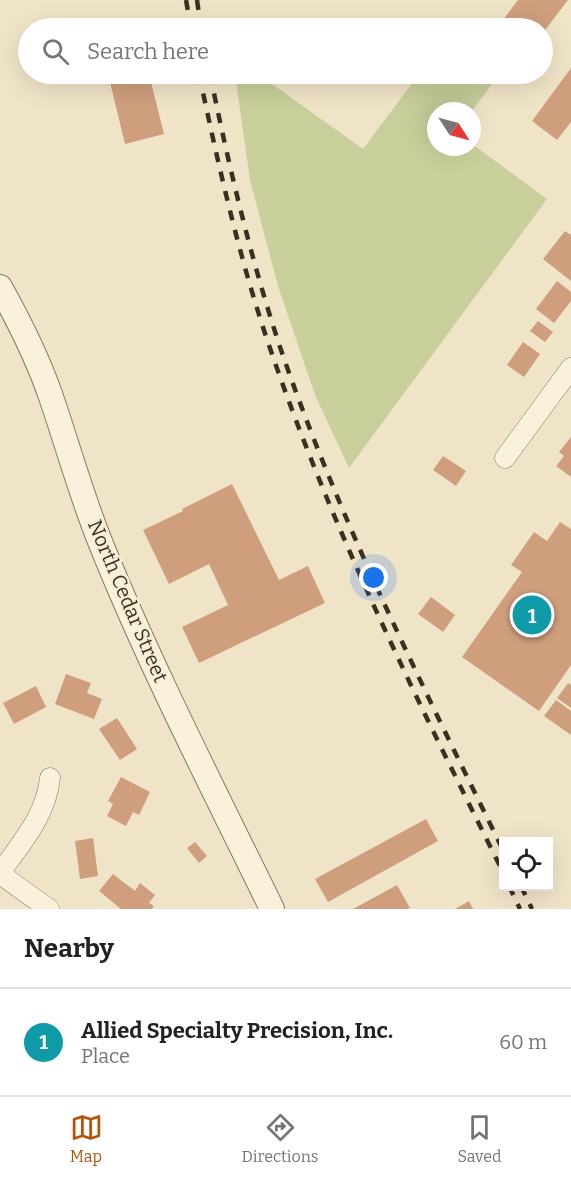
<!DOCTYPE html>
<style>
:root{--surface:#fff;--page:#f6f6f6;--text:#222;--muted:#767676;--line:#e0e0e0;--accent:#b45309}
body{margin:0;font-family:Bitter,serif;background:var(--page);color:var(--text)}
.controls{position:absolute;right:18px;bottom:18px;display:grid;overflow:hidden;border-radius:0px;box-shadow:0 6px 24px #0002}
.controls button{width:54px;height:54px;display:grid;place-items:center;padding:0;border:0;border-bottom:2px solid var(--line);background:var(--surface);color:var(--text);font:30px sans-serif}
.compass{position:absolute;left:427px;top:102px;width:54px;height:54px;border-radius:50%;background:var(--surface);box-shadow:0 6px 24px #0002;rotate:126deg}
.you{position:absolute;left:374px;top:578px;width:21px;height:21px;margin:-15px;border:4px solid #fff;border-radius:50%;background:#1a73e8;box-shadow:0 0 0 9px #1a73e833}
.badge{display:grid;place-items:center;width:39px;height:39px;border-radius:50%;background:var(--accent);color:#fff;font-size:20px;font-weight:700}
.pin{position:absolute;translate:-50% -50%;border:3px solid #fff;box-shadow:0 2px 6px #0006}
.list{margin:0;padding:0;list-style:none}
h2{display:flex;justify-content:space-between;align-items:center;height:78px;margin:0;padding:0 24px;font-size:26px}
h2 small{font-size:20px;font-weight:400;color:var(--muted)}
.list li{display:grid;grid-template-columns:39px 1fr auto;gap:18px;align-items:center;box-sizing:border-box;height:108px;padding:0 24px;border-top:2px solid var(--line)}
.list b{display:block;font-size:22px;white-space:nowrap}
.list p{margin:0;font-size:20px;white-space:nowrap;color:var(--muted)}
.list em{font-size:20px;font-style:normal;color:var(--muted)}
.icon{flex:none;width:33px;height:33px;fill:none;stroke:currentColor;stroke-width:2;stroke-linecap:round;stroke-linejoin:round}
.map{position:relative;flex:none;width:571px;height:909px;overflow:hidden}
.search{position:absolute;background:var(--surface);box-shadow:0 6px 24px #0002;left:18px;right:18px;top:18px;height:66px;display:flex;align-items:center;gap:15px;box-sizing:border-box;padding:0 21px;border-radius:33px;color:var(--muted);font-size:22px}
.sheet{height:186px;background:var(--surface)}
nav{display:flex;justify-content:space-around;align-items:center;box-sizing:border-box;height:84px;border-top:2px solid var(--line);background:var(--surface);font-size:16px;color:var(--muted)}
nav a{display:grid;justify-items:center;gap:3px}
nav .on{color:var(--accent)}
.map>svg:first-child{display:block}
.green{fill:#c9cf9b}
.building{fill:#cf9f7d}
.lines{fill:none;stroke-linecap:round;stroke-linejoin:round}
.minor-casing{stroke:#8d765c;stroke-width:21}
.tertiary-casing{stroke:#8d765c;stroke-width:26}
.minor{stroke:#faf1dc;stroke-width:20}
.tertiary{stroke:#faf1dc;stroke-width:24}
.rail{stroke:#3d2e20;stroke-width:4.5;stroke-dasharray:10 10;stroke-linecap:butt}
.labels{text-anchor:middle;stroke-width:5;stroke-linejoin:round;paint-order:stroke}
.street-label{font-size:20px;fill:#3d2e20;stroke:#f7eed8}
</style>
<div class="map">
<svg width="571" height="909" viewBox="0 0 571 909">
<rect width="100%" height="100%" fill="#f0e4c8"/>
<!-- green -->
<path class="green" d="M235,74H258L363,149L419,74H487L495,80L472,111H436V147H472V144L547,199L349,468L315,395L278,286L250,180Z"/>
<!-- building -->
<g class="building">
<path d="M518,0H568L542,34V28H497Z"/>
<path d="M571,68V122L557,140L532,121Z"/>
<path d="M108,74H149L164,134L125,144Z"/>
<path d="M565,231L571,235V281L543,259Z"/>
<path d="M557,281L571,292V301L554,323L536,309Z"/>
<path d="M538,321L553,332L545,342L530,331Z"/>
<path d="M523,342L540,354L524,377L507,365Z"/>
<path d="M571,437V477L556,466L564,456L559,452Z"/>
<path d="M443,456L466,471L456,486L433,470Z"/>
<path d="M232,484L279,580L308,566L325,603L199,663L182,627L228,605L209,564L169,584L143,530L183,511L182,509Z"/>
<path d="M560,522L571,529V665L539,711L462,657L522,572L511,565L534,532L547,541Z"/>
<path d="M431,597L455,615L443,632L418,614Z"/>
<path d="M66,674L91,683L87,693L102,699L94,719L55,704Z"/>
<path d="M568,683L571,685V708L557,698Z"/>
<path d="M36,686L46,707L14,724L3,703Z"/>
<path d="M556,700L571,711V735L544,716Z"/>
<path d="M117,718L137,749L120,760L99,729Z"/>
<path d="M121,777L150,792L139,815L133,812L126,826L107,816L113,804L108,801Z"/>
<path d="M426,819L438,841L328,902L315,879Z"/>
<path d="M93,838L98,876L80,879L75,841Z"/>
<path d="M195,842L207,856L199,863L187,848Z"/>
<path d="M113,874L135,891L140,883L155,895L149,903L154,906L152,909H121L99,891Z"/>
<path d="M397,885L410,908L407,909H353Z"/>
<path d="M469,901L473,909H455Z"/>
</g>
<g class="lines">
<!-- minor casing -->
<g class="minor-casing">
<g id="minor">
<path d="M505,458L571,368"/>
<path d="M0,873C21,843 46,816 50,778"/>
<path d="M0,874L49,909"/>
</g>
</g>
<!-- tertiary casing -->
<g class="tertiary-casing">
<path id="tertiary" d="M0,287C19,321 37,357 50,394C67,443 81,495 101,544C151,668 213,788 272,909"/>
</g>
<!-- minor -->
<use href="#minor" class="minor"/>
<!-- tertiary -->
<use href="#tertiary" class="tertiary"/>
<!-- rail -->
<g class="rail">
<path d="M186,0L191,28"/>
<path d="M197,0L201,28"/>
<path d="M199,74C219,168 240,262 272,354C334,534 419,704 504,874"/>
<path d="M210,74C229,167 251,260 281,350C341,524 423,687 504,852"/>
<path d="M509,886L520,909"/>
<path d="M521,886L532,909"/>
</g>
</g>
<g class="labels">
<!-- street labels -->
<g class="street-label">
<text transform="translate(128 601) rotate(67)" y="7">North Cedar Street</text>
</g>
</g>
</svg>
<div class="controls">
<button><svg class="icon" aria-label="locate" viewBox="0 0 24 24"><circle cx="12" cy="12" r="6"/><path d="M12 2v4M12 18v4M2 12h4M18 12h4"/></svg></button>
</div>
<svg class="compass" viewBox="-18 -18 36 36"><path d="M0-13l5 13h-10z" fill="#e53935"/><path d="M0 13l5-13h-10z" fill="#767676"/></svg>
<div class="you"></div>
<div class="pin badge" style="left:532px;top:615px;background:#0f9aa8">1</div>
<div class="search"><svg class="icon" aria-label="search" viewBox="0 0 24 24"><circle cx="10" cy="10" r="6"/><path d="M15 15l6 6"/></svg>Search here</div>
</div>
<section class="sheet">
<h2>Nearby<small></small></h2>
<ul class="list">
<li><span class="badge" style="background:#0f9aa8">1</span><div><b>Allied Specialty Precision, Inc.</b><p>Place</p></div><em>60 m</em></li>
</ul>
</section>
<nav>
<a class="on"><svg class="icon" aria-label="map" viewBox="0 0 24 24"><path d="M3 6l6-2 6 2 6-2v14l-6 2-6-2-6 2zM9 4v14M15 6v14"/></svg>Map</a>
<a><svg class="icon" aria-label="directions" viewBox="0 0 24 24"><path d="M12 3l9 9-9 9-9-9zM9 14v-3h6M13 9l2 2-2 2"/></svg>Directions</a>
<a><svg class="icon" aria-label="saved" viewBox="0 0 24 24"><path d="M7 4h10v16l-5-4-5 4z"/></svg>Saved</a>
</nav>
